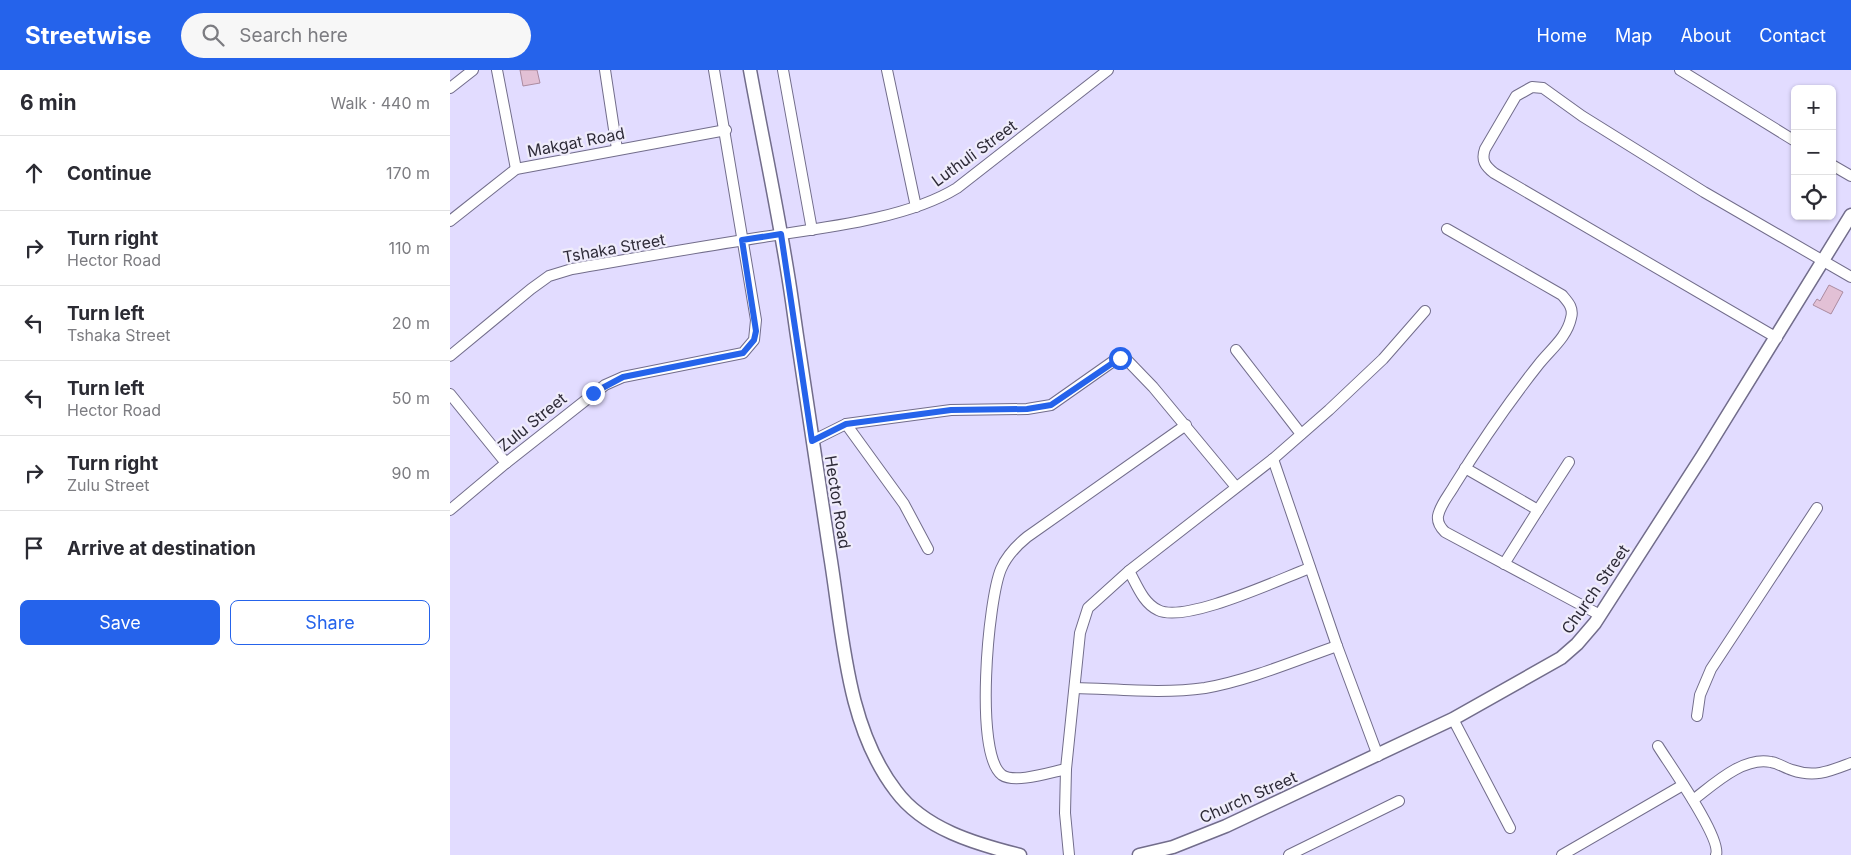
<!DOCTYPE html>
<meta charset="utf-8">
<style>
:root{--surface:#fff;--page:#f7f7f7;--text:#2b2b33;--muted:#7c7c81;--line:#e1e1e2;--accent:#2563eb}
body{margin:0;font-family:Inter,sans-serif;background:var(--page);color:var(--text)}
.controls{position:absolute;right:15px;top:15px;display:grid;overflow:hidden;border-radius:8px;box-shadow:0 1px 4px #0004}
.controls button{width:45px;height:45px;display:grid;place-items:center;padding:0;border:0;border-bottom:1px solid var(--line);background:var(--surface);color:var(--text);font:25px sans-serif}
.stop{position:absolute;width:15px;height:15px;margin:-11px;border:4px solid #2563eb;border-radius:50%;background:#fff}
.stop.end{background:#2563eb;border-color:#fff;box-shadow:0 1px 5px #0008}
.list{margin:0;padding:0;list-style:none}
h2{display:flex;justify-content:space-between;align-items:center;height:65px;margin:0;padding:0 20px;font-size:21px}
h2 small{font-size:16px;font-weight:400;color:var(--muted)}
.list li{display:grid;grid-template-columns:32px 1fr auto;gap:15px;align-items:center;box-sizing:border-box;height:75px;padding:0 20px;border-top:1px solid var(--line)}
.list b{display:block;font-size:19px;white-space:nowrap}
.list p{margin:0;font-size:16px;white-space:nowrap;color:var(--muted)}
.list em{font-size:16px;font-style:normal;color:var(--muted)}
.actions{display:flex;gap:10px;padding:15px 20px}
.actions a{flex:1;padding:11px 0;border:1px solid var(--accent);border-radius:8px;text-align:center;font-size:18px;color:var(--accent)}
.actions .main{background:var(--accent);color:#fff}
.icon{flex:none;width:28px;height:28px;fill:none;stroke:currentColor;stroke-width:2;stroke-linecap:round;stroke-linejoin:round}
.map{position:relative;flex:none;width:1401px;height:785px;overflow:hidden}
header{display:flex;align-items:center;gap:30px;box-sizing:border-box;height:70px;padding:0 25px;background:var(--accent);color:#fff}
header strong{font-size:24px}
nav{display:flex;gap:28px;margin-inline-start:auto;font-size:18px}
.search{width:350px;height:45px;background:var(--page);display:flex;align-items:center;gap:12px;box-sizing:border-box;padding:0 18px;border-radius:28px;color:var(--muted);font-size:19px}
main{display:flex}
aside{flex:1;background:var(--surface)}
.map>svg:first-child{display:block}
.building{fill:#e2c0d5;stroke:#ab8ba0}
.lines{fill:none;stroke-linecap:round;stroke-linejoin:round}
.minor-casing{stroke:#726d8b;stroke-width:12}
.tertiary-casing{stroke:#726d8b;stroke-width:15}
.minor{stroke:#fff;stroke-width:10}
.tertiary{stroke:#fff;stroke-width:12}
.route{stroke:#2563eb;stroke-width:6}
.labels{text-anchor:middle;stroke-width:4.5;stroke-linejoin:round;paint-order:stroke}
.street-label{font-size:16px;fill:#2e2b38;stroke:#efecfb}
</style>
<header>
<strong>Streetwise</strong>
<div class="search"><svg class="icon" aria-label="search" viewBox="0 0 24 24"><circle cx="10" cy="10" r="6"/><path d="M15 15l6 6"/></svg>Search here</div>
<nav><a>Home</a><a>Map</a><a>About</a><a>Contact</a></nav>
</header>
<main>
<aside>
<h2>6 min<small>Walk · 440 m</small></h2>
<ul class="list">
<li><svg class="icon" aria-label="ahead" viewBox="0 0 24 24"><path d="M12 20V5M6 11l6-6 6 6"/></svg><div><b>Continue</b></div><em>170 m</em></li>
<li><svg class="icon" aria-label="right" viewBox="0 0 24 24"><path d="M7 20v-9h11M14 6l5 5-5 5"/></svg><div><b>Turn right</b><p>Hector Road</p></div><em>110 m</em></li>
<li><svg class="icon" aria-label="left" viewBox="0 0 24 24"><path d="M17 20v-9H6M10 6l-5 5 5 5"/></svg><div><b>Turn left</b><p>Tshaka Street</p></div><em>20 m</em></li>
<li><svg class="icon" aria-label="left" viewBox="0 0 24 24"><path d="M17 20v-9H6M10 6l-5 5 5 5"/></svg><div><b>Turn left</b><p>Hector Road</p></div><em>50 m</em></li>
<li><svg class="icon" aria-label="right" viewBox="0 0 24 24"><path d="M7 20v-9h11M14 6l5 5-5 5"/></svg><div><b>Turn right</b><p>Zulu Street</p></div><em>90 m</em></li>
<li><svg class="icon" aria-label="arrive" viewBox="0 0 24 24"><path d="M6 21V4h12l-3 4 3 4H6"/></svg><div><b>Arrive at destination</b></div></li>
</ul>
<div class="actions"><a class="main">Save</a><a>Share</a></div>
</aside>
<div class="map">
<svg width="1401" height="785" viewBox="0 0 1401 785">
<rect width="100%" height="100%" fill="#e2dcff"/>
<!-- building -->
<g class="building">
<path d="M70,0H87L90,13L73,16Z"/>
<path d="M1379,215L1393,222L1381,244L1363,235L1367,229L1370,231Z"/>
</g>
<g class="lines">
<!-- minor casing -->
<g class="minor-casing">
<g id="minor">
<path d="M47,0L66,99"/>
<path d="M155,0L167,79"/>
<path d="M333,0L362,160"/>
<path d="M437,0L466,137"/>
<path d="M1230,0L1345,71"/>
<path d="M0,18L23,0"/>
<path d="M1382,95L1401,106"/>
<path d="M0,151L66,99L276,60"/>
<path d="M997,159L1112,225C1118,232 1124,238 1121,248C1117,267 1101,279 1089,294C1058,333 1030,374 1004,416C999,425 990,435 988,446C987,453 991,458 995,462L1150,545"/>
<path d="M1327,268L1044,103C1035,96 1031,90 1035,79L1066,26L1082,17L1093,18L1132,46L1254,122L1401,207"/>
<path d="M786,280L851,364"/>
<path d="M0,286L81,219L99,206L122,199C186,188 249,177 313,167C372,158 457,149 507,118L658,0"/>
<path d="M0,324L56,393"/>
<path d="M396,354L454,434L478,479"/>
<path d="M362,371L396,354L501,340L577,339L601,335L665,290L675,288L703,317L786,417"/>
<path d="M823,389L887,576L928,686"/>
<path d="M1015,398L1088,440L1054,494"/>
<path d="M0,440L56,393L155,315L173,307L293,283L304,270L306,250L264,0"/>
<path d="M1088,440L1119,392"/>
<path d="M679,501C687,515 693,533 708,540C735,554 830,509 860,498"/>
<path d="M625,618C667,619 713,624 755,618C800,610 844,591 887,576"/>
<path d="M1247,646L1250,625L1261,599L1367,438"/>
<path d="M1003,649L1060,758"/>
<path d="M1208,676C1219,694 1272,768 1266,785"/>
<path d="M616,699C601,702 565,714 552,705C524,684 538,530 551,499C557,485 566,476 577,467L736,355"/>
<path d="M1243,730C1263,715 1293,686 1321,692C1328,693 1335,698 1342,700C1365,708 1380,701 1401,693"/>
<path d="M619,785L615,743L616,699L630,563L638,538L679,501L823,389L879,340L933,289L975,241"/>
<path d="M839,785L949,731"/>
<path d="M1112,785L1233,715"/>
</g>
</g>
<!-- tertiary casing -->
<g class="tertiary-casing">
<g id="tertiary">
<path d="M300,0C314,77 331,154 342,231C354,316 367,401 380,485C393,564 396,656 446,721C474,759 526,774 570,785"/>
<path d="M689,785L723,777L776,756L1003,649L1111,588L1127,574L1145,553L1253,385L1401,145"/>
</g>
</g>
<!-- minor -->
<use href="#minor" class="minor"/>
<!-- tertiary -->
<use href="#tertiary" class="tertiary"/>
</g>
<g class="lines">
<!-- route -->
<path class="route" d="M143,323L173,307L293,283L304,270L306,261L292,170L331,164L362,371L396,354L501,340L577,339L601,335L670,288"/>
</g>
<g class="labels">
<!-- street labels -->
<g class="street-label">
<text transform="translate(126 72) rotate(-11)" y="6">Makgat Road</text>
<text transform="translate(524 83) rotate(-36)" y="6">Luthuli Street</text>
<text transform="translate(164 178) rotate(-10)" y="6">Tshaka Street</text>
<text transform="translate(82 352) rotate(-39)" y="6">Zulu Street</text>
<text transform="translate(388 432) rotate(81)" y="6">Hector Road</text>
<text transform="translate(1145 519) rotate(-55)" y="6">Church Street</text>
<text transform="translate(798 727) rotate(-24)" y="6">Church Street</text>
</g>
</g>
</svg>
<div class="controls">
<button>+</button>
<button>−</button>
<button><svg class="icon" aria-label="locate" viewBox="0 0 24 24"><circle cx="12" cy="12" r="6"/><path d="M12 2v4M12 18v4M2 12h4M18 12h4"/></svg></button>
</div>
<div class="stop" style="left:670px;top:288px"></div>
<div class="stop end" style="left:143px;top:323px"></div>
</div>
</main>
